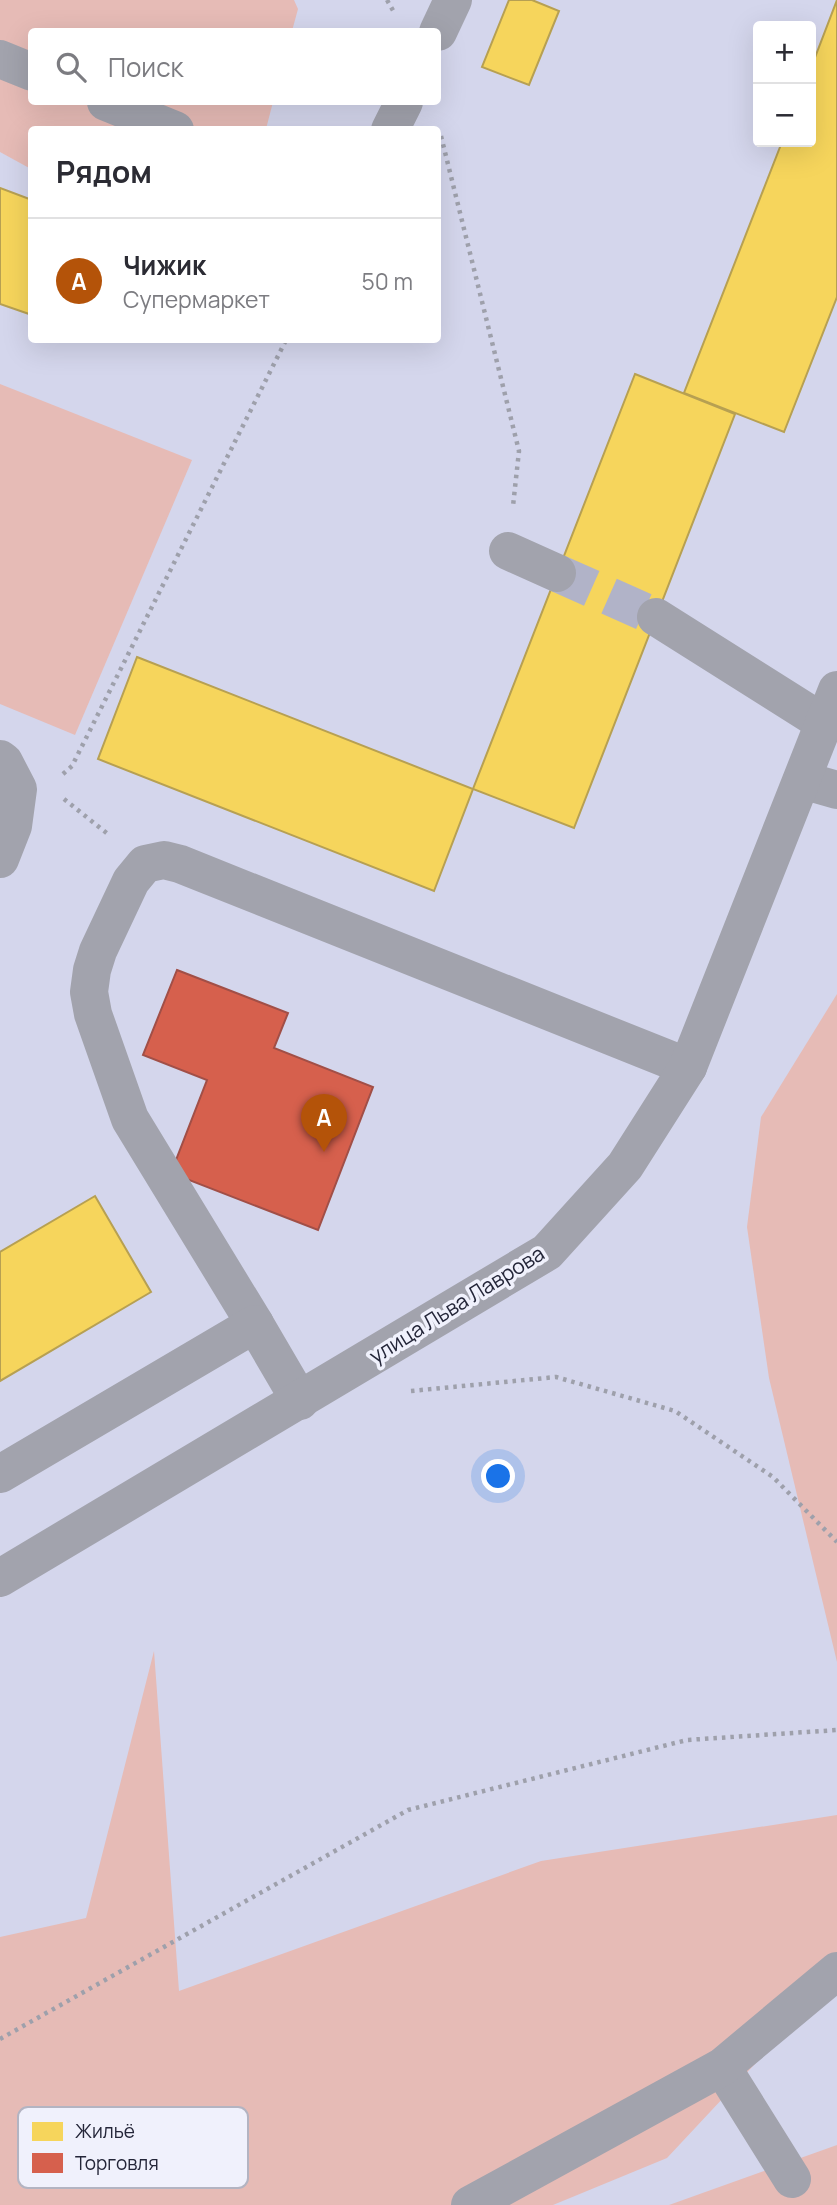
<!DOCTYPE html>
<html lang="ru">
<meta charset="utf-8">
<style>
:root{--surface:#fff;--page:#f7f7f7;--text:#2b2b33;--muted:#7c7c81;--line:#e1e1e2;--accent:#b45309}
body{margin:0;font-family:Manrope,sans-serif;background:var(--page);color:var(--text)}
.controls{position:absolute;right:21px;top:21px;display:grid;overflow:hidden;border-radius:7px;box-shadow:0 7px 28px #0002}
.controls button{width:63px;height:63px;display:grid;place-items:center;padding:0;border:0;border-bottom:2px solid var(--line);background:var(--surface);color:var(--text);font:35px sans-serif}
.you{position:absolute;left:499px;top:1477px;width:24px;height:24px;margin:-18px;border:5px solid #fff;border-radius:50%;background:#1a73e8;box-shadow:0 0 0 10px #1a73e833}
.badge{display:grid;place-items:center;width:46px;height:46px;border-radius:50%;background:var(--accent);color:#fff;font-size:23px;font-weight:700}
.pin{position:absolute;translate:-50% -58px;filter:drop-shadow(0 2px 4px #0008)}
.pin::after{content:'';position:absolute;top:37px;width:24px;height:21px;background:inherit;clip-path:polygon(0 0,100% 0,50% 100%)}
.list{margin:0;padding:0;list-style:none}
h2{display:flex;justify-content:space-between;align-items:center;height:91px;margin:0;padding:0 28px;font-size:30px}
h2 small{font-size:23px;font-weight:400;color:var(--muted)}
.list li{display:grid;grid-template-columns:46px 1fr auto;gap:21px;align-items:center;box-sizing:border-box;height:126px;padding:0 28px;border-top:2px solid var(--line)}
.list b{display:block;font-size:26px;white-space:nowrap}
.list p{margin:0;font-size:23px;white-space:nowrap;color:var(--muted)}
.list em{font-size:23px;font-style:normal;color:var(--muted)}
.icon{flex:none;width:38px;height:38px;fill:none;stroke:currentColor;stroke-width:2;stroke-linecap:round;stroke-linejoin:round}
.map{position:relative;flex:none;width:837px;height:2205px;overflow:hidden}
.search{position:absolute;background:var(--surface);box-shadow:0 7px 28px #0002;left:28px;top:28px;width:413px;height:77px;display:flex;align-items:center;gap:18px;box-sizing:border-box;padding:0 24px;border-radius:7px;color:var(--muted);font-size:26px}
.panel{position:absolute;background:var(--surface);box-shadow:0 7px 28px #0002;left:28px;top:126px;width:413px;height:217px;border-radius:7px}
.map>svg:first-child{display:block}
.green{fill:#e6bbb6}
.homes{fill:#f6d55c;stroke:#b7a052;stroke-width:2}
.shops{fill:#d6604d;stroke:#a14f47;stroke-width:2}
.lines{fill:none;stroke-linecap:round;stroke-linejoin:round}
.minor-tunnel{stroke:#b1b3c8;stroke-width:38;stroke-dasharray:38 19;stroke-linecap:butt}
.path{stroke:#9ea0ab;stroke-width:4.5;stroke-dasharray:3.5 5;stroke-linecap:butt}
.minor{stroke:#a2a3ad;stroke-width:38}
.labels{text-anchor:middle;stroke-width:7;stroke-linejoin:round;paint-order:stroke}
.street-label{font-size:21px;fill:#242639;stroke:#f0f1fc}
.key{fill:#f0f1fc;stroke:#b3b4c2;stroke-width:2}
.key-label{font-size:19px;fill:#242639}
</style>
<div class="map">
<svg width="837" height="2205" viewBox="0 0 837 2205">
<rect width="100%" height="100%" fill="#d4d6ec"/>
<!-- green -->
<g class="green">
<path d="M0,0H294L298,9L292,31L32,32V102H273L266,129L32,130L31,169L0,152Z"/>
<path d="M0,384L192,460L75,735L0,704Z"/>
<path d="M837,994V1662L769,1378L747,1227L761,1117Z"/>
<path d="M154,1651L179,1991L541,1861L837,1815V1976L667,2158L553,2205H0V1937L86,1918Z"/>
<path d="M837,2145V2205H669Z"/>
</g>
<!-- homes -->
<g class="homes">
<path d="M509,0H532L559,11L529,85L482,67Z"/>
<path d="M837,0V297L784,432L684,393L782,142H811V68Z"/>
<path d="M0,188L32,200V315L0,304Z"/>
<path d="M635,374L735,414L574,828L473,789Z"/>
<path d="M137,657L473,789L434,891L98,759Z"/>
<path d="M95,1196L151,1292L0,1381V1252Z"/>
</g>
<!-- shops -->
<path class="shops" d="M177,970L288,1013L274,1048L373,1087L318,1230L171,1173L207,1080L143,1055Z"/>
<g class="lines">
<!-- minor-tunnel -->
<path class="minor-tunnel" d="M557,573L656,617"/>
<!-- path -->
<g class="path">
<path d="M387,0L395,14"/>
<path d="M441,136L519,451L513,506"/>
<path d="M63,774L72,766L286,340"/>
<path d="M64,799L109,835"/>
<path d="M411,1391L556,1377L675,1411L773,1477L837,1542"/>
<path d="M0,2039L408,1810L687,1740L837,1730"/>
</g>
<!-- minor -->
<g class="minor">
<path d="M438,32L453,0"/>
<path d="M0,59L32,72"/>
<path d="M106,102L175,130"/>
<path d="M390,130L404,102"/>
<path d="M508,551L557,573"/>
<path d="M656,617L824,723"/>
<path d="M0,759L4,762L18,789L13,826L0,859"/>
<path d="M802,780L837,790"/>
<path d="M255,1324L130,1119L93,1014L89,992L92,970L98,951L131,881L145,864L164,860L180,864L688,1067"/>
<path d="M0,1474L255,1324L300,1401"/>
<path d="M0,1578L547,1252L625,1166L688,1067L837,690"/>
<path d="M722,2067L792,2179"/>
<path d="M470,2205L722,2067L837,1971"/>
</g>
</g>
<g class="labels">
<!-- street labels -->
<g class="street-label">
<text transform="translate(457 1305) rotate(-32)" y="7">улица Льва Лаврова</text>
</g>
</g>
<!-- legend -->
<rect x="18" y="2107" width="230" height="81" rx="10" class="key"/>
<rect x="32" y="2122" width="31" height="19" fill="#f6d55c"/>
<rect x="32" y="2153" width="31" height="20" fill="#d6604d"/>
<g class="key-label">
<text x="75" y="2138">Жильё</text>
<text x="75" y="2170">Торговля</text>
</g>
</svg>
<div class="controls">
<button>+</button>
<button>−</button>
</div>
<div class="you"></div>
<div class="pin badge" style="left:324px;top:1152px">A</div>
<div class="search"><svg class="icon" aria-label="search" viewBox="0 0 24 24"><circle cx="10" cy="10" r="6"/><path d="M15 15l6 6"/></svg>Поиск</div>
<section class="panel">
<h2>Рядом<small></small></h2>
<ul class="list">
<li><span class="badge">A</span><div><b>Чижик</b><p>Супермаркет</p></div><em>50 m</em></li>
</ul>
</section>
</div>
